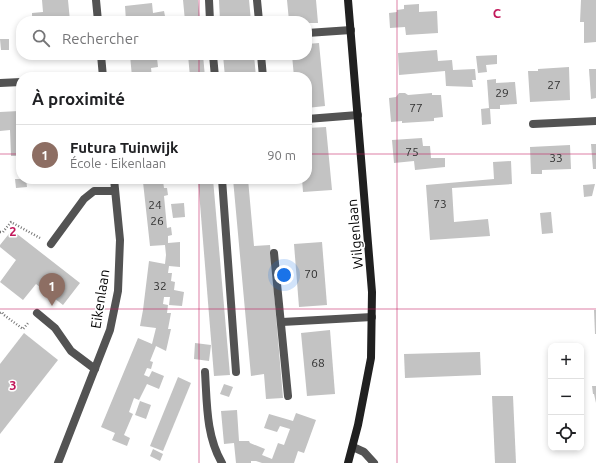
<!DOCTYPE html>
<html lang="fr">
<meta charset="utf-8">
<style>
:root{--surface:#fff;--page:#f2f2f2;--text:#202124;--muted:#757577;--line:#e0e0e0;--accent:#2563eb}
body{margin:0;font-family:Ubuntu,sans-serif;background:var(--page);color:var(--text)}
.controls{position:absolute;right:12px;bottom:12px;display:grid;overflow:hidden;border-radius:8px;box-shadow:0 2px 6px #0003}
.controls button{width:36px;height:36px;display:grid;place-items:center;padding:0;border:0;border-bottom:1px solid var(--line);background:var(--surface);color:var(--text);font:20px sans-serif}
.you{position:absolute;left:284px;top:275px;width:14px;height:14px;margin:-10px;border:3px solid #fff;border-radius:50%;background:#1a73e8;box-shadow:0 0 0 6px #1a73e833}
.badge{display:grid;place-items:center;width:26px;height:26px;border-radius:50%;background:var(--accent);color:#fff;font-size:13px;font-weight:700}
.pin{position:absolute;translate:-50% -33px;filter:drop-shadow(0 1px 2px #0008)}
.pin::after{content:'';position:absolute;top:21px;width:14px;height:12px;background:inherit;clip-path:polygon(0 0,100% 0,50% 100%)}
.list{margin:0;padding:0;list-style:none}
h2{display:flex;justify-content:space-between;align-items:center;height:52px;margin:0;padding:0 16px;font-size:17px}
h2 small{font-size:13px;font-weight:400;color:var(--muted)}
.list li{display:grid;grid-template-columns:26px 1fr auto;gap:12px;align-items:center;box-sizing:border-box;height:60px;padding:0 16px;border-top:1px solid var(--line)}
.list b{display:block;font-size:15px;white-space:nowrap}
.list p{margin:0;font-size:13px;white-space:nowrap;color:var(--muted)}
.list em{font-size:13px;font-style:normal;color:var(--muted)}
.icon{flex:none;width:22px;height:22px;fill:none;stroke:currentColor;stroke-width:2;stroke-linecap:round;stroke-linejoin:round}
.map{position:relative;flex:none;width:596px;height:463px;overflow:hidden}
.search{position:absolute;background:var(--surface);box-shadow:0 2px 6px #0003;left:16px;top:16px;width:296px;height:44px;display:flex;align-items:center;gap:10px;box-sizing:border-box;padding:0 14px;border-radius:16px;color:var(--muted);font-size:15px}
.panel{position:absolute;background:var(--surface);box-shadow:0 2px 6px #0003;left:16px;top:72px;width:296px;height:112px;border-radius:16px}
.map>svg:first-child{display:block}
.building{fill:#c3c3c3}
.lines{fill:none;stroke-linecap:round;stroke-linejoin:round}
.path{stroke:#757575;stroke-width:2.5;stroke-dasharray:1 2;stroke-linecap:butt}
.lane{stroke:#535353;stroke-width:8}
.street{stroke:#535353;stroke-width:8}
.secondary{stroke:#202020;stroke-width:8}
.grid{fill:none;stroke:#c2185b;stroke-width:1;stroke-opacity:0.55}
.labels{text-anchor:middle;stroke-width:3;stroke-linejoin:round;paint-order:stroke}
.number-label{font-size:12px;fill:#313131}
.street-label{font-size:14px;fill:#000;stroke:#fff}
.grid-label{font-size:13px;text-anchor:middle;font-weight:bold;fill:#c2185b;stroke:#fff;stroke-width:3;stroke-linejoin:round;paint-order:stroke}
</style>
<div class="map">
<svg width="596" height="463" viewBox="0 0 596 463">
<rect width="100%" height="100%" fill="#fff"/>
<!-- building -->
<g class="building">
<path d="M42,0H68L70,21H32V13L43,12Z"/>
<path d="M183,0H198L200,21H185Z"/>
<path d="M219,0H249L251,21H220Z"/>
<path d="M287,0H316L318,23H307V21H289Z"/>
<path d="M581,0H596V42L584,43V22H580Z"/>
<path d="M152,3L153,13L164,11L166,21H152V19L126,21L125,6Z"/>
<path d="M419,4V12L437,11L438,33L406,35L405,27L390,28L389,13L397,12V10L404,9V5Z"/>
<path d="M0,39H9V50H1Z"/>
<path d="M319,43L325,106L307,108V77H294L292,55H307V44Z"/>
<path d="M437,50L438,61L452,60L453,70L475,69L476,80H472L473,87L446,86L445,71L399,75L398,53Z"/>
<path d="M130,55H169V56L157,58L158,67L151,68L152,77H132Z"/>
<path d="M188,55H203L205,77H190Z"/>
<path d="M223,55H254L256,77H225Z"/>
<path d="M497,55V64L486,65L487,72L478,73L476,56Z"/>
<path d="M569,67L570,100L530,102L528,71H538V69Z"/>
<path d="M589,69H596V98L591,99Z"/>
<path d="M496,79V83L515,82L517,104L500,105V109H490L491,124L482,125L481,109L489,108L487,80Z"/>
<path d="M399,93H405L408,95L432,93V95H441L443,117L434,118V121L402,123V121L391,122L389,98L396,97Z"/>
<path d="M19,111L21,156H11L10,130L0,131V112Z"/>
<path d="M326,127L332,190L303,192L302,179H307V128Z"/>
<path d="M422,138L423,146H430L431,158H445V167L415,170L414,161L394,163L392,140Z"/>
<path d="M591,144H596V169H593Z"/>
<path d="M570,145L571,169L542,170V174H531L530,147Z"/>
<path d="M511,161L512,184L452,188L454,222L488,219L490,236L430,240L426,185L494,179L493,162Z"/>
<path d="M15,179H26L27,187L16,188Z"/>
<path d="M158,179H171L163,181L164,188H167L168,195L164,196L167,228L171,227L172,235L168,236V243L180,242V267L169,266L168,273H172L171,281L175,282L174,290L184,292L182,306L169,305L170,297H164L163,304L168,305L167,313H171L168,329H171L166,351L156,346L150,361L153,362L151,369L147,368L144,375L149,377L152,371L164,376L159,389L147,384L139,400L134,398L129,412L133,414L124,435L130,438L127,446L112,440L115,433L101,427L138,338L152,344L156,328L140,326L143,310L149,261L165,264L166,255L165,245L150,246L143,182Z"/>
<path d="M198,179H213L230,375L214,376Z"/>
<path d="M233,179H248L254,246L270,245L283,398L266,399L264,374L251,376Z"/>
<path d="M595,184L592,196L584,197L583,185Z"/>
<path d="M184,203L185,217L173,218L171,204Z"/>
<path d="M551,212L553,233L542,234L540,213Z"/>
<path d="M12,230L80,283L63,305L36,284L23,300L0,282L16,260L0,247V245Z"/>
<path d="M322,242L327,305L299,307L294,244Z"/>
<path d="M594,310H596V334H595Z"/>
<path d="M330,330L335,394L307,396L301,333Z"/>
<path d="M24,333L58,360L0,434V364Z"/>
<path d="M195,343L211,345L209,361L194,359Z"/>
<path d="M480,352L481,375L405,378L404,354Z"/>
<path d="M178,377L191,383L163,451L150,446Z"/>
<path d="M224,384L233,387L229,397L220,394Z"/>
<path d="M592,386H596V403L594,394H593Z"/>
<path d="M492,396H513L516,463H495Z"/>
<path d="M140,401L151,405L146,419L135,415Z"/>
<path d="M237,410L239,441H249L250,443L265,449L262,455L272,459L278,443L284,445L290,429L280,426L277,432L264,428L269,414L293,421L296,413L316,420L304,453L298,451L294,463H262L256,461H251V463H236L234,443L224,444L221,411Z"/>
<path d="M153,449L163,454L160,461L150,456Z"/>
</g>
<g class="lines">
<!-- path -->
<g class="path">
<path d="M0,232H3L11,222L40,238"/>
<path d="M0,313L2,312L4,315L23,329L29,322"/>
</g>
<!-- lane -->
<g class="lane">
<path d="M209,0L210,21"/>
<path d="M257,0L259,21"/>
<path d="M307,33L351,30"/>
<path d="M213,55L215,77"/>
<path d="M261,55L263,77"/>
<path d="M307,119L358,115"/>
<path d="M222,179L236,372"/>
<path d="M51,244L84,199L94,191H115"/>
<path d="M274,253L288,396"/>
<path d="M37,313L55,328L71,351L95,369"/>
<path d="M282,322L372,317"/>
<path d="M205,372C207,403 206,436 222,463"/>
</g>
<!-- street -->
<g class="street">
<path d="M96,0L98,21"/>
<path d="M101,55L103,77"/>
<path d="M0,83L21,82"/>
<path d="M533,124L596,121"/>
<path d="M353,447L364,452L374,463"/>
<path d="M58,463L110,330L118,291L120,240L114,179"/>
</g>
<!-- secondary -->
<path class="secondary" d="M348,463L358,425L371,358L372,292L348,0"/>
</g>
<!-- grid -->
<path class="grid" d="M199,0V21M397,0V463M199,55V77M0,154H21M307,154H596M199,179V463M0,309H596"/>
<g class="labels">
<!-- number labels -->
<g class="number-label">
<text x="554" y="89">27</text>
<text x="502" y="97">29</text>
<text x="416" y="112">77</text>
<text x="412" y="156">75</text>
<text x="556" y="162">33</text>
<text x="440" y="208">73</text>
<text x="155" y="209">24</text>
<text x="157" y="225">26</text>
<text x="311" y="278">70</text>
<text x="160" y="290">32</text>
<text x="318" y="367">68</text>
</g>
<!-- street labels -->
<g class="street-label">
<text transform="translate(355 234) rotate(-95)" y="5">Wilgenlaan</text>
<text transform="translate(100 299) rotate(-81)" y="5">Eikenlaan</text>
</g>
</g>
<g class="grid-label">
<text x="497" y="18">C</text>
<text x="13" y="236">2</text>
<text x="13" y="390">3</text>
</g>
</svg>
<div class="controls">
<button>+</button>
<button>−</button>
<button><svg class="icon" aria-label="locate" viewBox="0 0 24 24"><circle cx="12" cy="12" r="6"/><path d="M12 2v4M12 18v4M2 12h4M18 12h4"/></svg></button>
</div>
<div class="you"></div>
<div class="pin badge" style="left:52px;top:306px;background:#8d6e63">1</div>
<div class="search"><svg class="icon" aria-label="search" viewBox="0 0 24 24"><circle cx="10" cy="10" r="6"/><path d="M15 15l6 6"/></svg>Rechercher</div>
<section class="panel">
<h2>À proximité<small></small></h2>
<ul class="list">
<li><span class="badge" style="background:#8d6e63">1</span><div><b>Futura Tuinwijk</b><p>École · Eikenlaan</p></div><em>90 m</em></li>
</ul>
</section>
</div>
